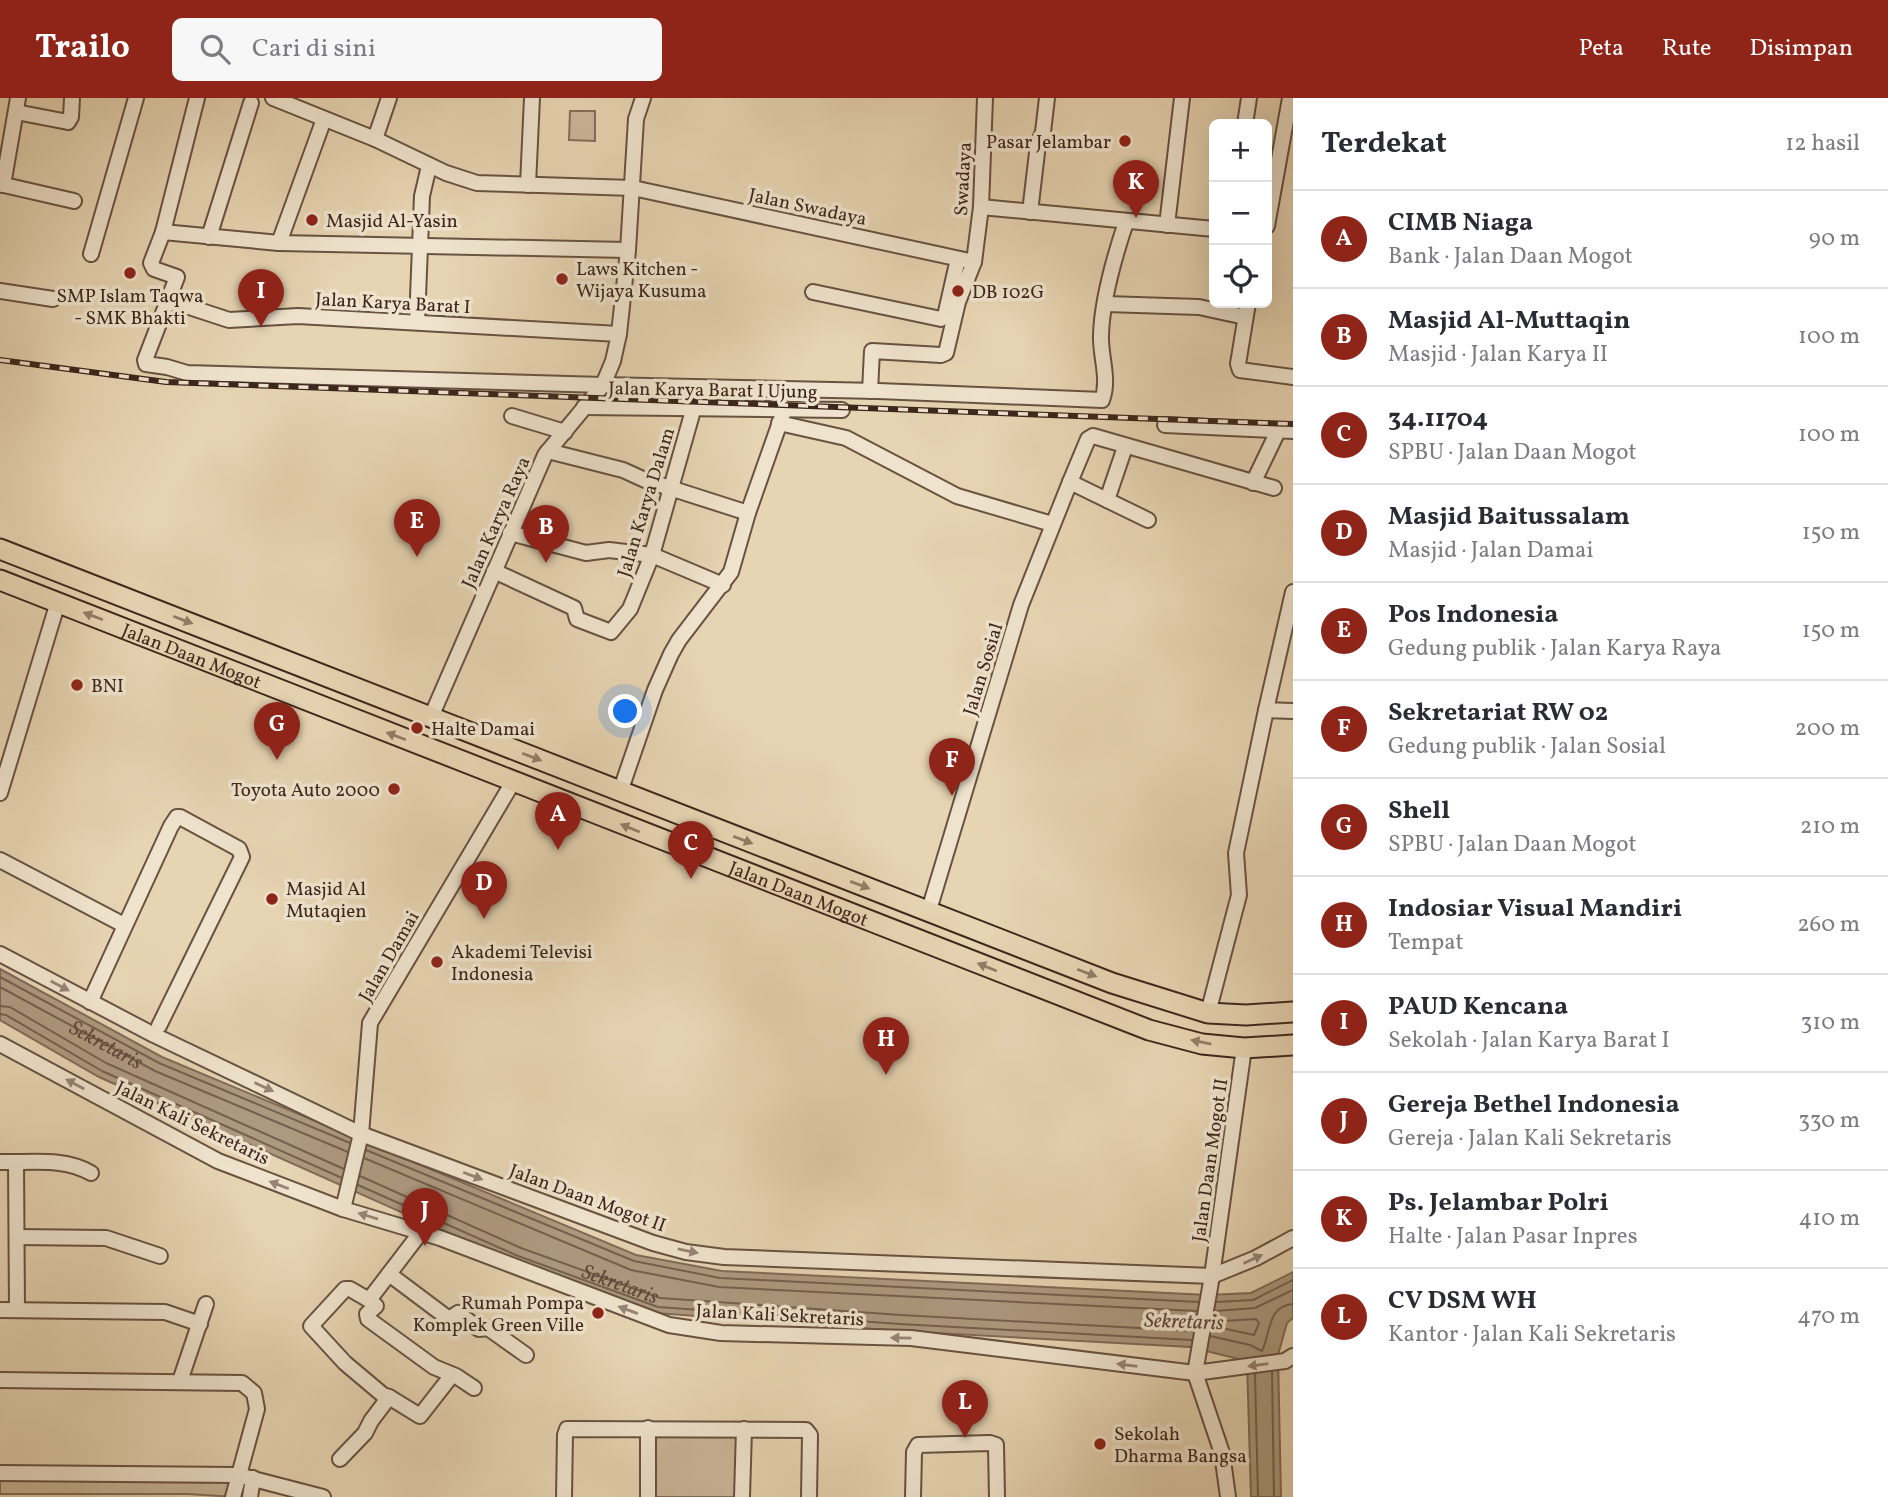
<!DOCTYPE html>
<html lang="id">
<meta charset="utf-8">
<style>
:root{--surface:#fff;--page:#f7f7f7;--text:#2b2b33;--muted:#7c7c81;--line:#e1e1e2;--accent:#8f2418}
body{margin:0;font-family:Vollkorn,serif;background:var(--page);color:var(--text)}
.controls{position:absolute;right:21px;top:21px;display:grid;overflow:hidden;border-radius:10px;box-shadow:0 7px 28px #0002}
.controls button{width:63px;height:63px;display:grid;place-items:center;padding:0;border:0;border-bottom:2px solid var(--line);background:var(--surface);color:var(--text);font:35px sans-serif}
.you{position:absolute;left:626px;top:614px;width:24px;height:24px;margin:-18px;border:5px solid #fff;border-radius:50%;background:#1a73e8;box-shadow:0 0 0 10px #1a73e833}
.badge{display:grid;place-items:center;width:46px;height:46px;border-radius:50%;background:var(--accent);color:#fff;font-size:23px;font-weight:700}
.pin{position:absolute;translate:-50% -58px;filter:drop-shadow(0 2px 4px #0008)}
.pin::after{content:'';position:absolute;top:37px;width:24px;height:21px;background:inherit;clip-path:polygon(0 0,100% 0,50% 100%)}
.list{margin:0;padding:0;list-style:none}
h2{display:flex;justify-content:space-between;align-items:center;height:91px;margin:0;padding:0 28px;font-size:30px}
h2 small{font-size:23px;font-weight:400;color:var(--muted)}
.list li{display:grid;grid-template-columns:46px 1fr auto;gap:21px;align-items:center;box-sizing:border-box;height:98px;padding:0 28px;border-top:2px solid var(--line)}
.list b{display:block;font-size:26px;white-space:nowrap}
.list p{margin:0;font-size:23px;white-space:nowrap;color:var(--muted)}
.list em{font-size:23px;font-style:normal;color:var(--muted)}
.icon{flex:none;width:38px;height:38px;fill:none;stroke:currentColor;stroke-width:2;stroke-linecap:round;stroke-linejoin:round}
.map{position:relative;flex:none;width:1293px;height:1399px;overflow:hidden}
header{display:flex;align-items:center;gap:42px;box-sizing:border-box;height:98px;padding:0 35px;background:var(--accent);color:#fff}
header strong{font-size:33px}
nav{display:flex;gap:38px;margin-inline-start:auto;font-size:24px}
.search{width:490px;height:63px;background:var(--page);display:flex;align-items:center;gap:18px;box-sizing:border-box;padding:0 24px;border-radius:10px;color:var(--muted);font-size:26px}
main{display:flex}
aside{flex:1;background:var(--surface)}
.map>svg:first-child{display:block}
.green{fill:#cab699;stroke:#846e5b;stroke-width:2}
.water{fill:#ad997f;stroke:#806b58;stroke-width:2}
.lines{fill:none;stroke-linecap:round;stroke-linejoin:round}
.shore{stroke:#75604e;stroke-width:2}
.minor-casing{stroke:#685242;stroke-width:18}
.highway-casing{stroke:#3d261d;stroke-width:23}
.minor{stroke:#efe3cd;stroke-width:14}
.highway{stroke:#e7d4b2;stroke-width:19}
.rail-casing{stroke:#3d261d;stroke-width:6}
.rail{stroke:#efe3cd;stroke-width:3.5;stroke-dasharray:10;stroke-linecap:butt}
.oneway{fill:#927d68}
.oneway2{fill:#968475}
.poi-dot{fill:#8f2418;stroke:#efe3cd;stroke-width:2.5}
.labels{text-anchor:middle;stroke-width:7;stroke-linejoin:round;paint-order:stroke}
.poi-label{font-size:19px;fill:#3d261d;stroke:#efe3cd;text-anchor:start}
.street-label{font-size:19px;fill:#3d261d;stroke:#efe3cd}
.water-label{font-size:21px;font-style:italic;fill:#5f483a;stroke:#efe3cd}
</style>
<header>
<strong>Trailo</strong>
<div class="search"><svg class="icon" aria-label="search" viewBox="0 0 24 24"><circle cx="10" cy="10" r="6"/><path d="M15 15l6 6"/></svg>Cari di sini</div>
<nav><a>Peta</a><a>Rute</a><a>Disimpan</a></nav>
</header>
<main>
<div class="map">
<svg width="1293" height="1399" viewBox="0 0 1293 1399">
<rect width="100%" height="100%" fill="#e7d4b2"/>
<filter id="stains"><feTurbulence type="fractalNoise" baseFrequency=".00286" numOctaves="4"/><feColorMatrix values="0 0 0 0 .2 0 0 0 0 .09 0 0 0 0 .02 0 0 0 .5 -.17"/></filter>
<radialGradient id="worn" r=".72"><stop offset=".6" stop-color="#630" stop-opacity="0"/><stop offset="1" stop-color="#630" stop-opacity=".3"/></radialGradient>
<!-- green -->
<g class="green">
<path d="M570,13H595V43L569,42Z"/>
<path d="M656,1335L736,1337L737,1399H655Z"/>
<path d="M0,1376L242,1380L236,1399L188,1396H0Z"/>
</g>
<!-- water -->
<path class="water" d="M0,871L162,959L636,1157L722,1173L1208,1197L1251,1195L1293,1174V1220L1287,1225L1278,1257L1281,1399H1251L1247,1263L1190,1249L900,1233L656,1215L515,1165L99,979L0,922Z"/>
<g class="lines">
<!-- shore -->
<g class="shore">
<path d="M0,879L159,965L350,1045"/>
<path id="s1" d="M0,889L155,973L348,1054"/>
<path d="M0,908L10,909L106,965L344,1071"/>
<path d="M0,916L6,917L102,973L342,1080"/>
<path d="M366,1052L634,1163L720,1180L1199,1204"/>
<path d="M364,1060L631,1172L719,1189L1197,1213"/>
<path id="s2" d="M360,1078L521,1150L660,1200L901,1217L1193,1233"/>
<path d="M358,1087L518,1158L658,1209L900,1226L1192,1242"/>
<path d="M1216,1204L1253,1202L1293,1182"/>
<path d="M1215,1213L1255,1210L1293,1192"/>
<path d="M1256,1221L1259,1225L1254,1237L1222,1230L1220,1227L1223,1223Z"/>
<path d="M1210,1238L1250,1247L1262,1253C1271,1235 1267,1208 1293,1206"/>
<path d="M1272,1274L1274,1399"/>
<path d="M1255,1276L1258,1399"/>
</g>
<!-- minor casing -->
<g class="minor-casing">
<g id="minor">
<path d="M197,0L163,134L151,165L154,171L177,179L145,262L146,266L167,269L187,275L603,287L878,293L1102,302C1110,281 1100,258 1101,237C1102,202 1115,157 1126,124"/>
<path d="M273,0L375,41L446,75L477,85L633,90L974,164"/>
<path d="M16,14L68,24L71,19L72,0"/>
<path d="M1245,26L1249,0"/>
<path d="M375,41L389,0"/>
<path d="M0,86L74,103"/>
<path d="M3,87L18,0"/>
<path d="M528,87L532,0"/>
<path d="M981,109L1214,131"/>
<path d="M1030,114L1038,46L1043,34L1047,0"/>
<path d="M1167,127L1182,0"/>
<path d="M1267,128L1290,0"/>
<path d="M163,134L279,145L628,152"/>
<path d="M209,139L251,5"/>
<path d="M279,145L324,21"/>
<path d="M91,156L136,0"/>
<path d="M0,193L53,201"/>
<path d="M813,194L941,221L945,218L958,161"/>
<path d="M168,202L229,222L298,218L619,236"/>
<path d="M1248,205L1238,266L1240,272L1293,279"/>
<path d="M1106,206L1199,209L1245,219"/>
<path d="M417,224L422,98L429,68"/>
<path d="M870,293L872,253L941,257L946,255L958,204L974,164L981,109L985,0"/>
<path d="M584,309L842,312"/>
<path d="M512,318L565,334"/>
<path d="M779,325L846,340L957,398L1052,426"/>
<path d="M1165,327L1293,333"/>
<path d="M548,353L623,372L645,382L748,415"/>
<path d="M1070,384L1088,341L1093,338L1274,390"/>
<path d="M1253,385L1278,333"/>
<path d="M1107,402L1125,349"/>
<path d="M510,435L586,455L609,452L652,457L723,487"/>
<path d="M494,473L574,510L577,521L611,534L630,511L652,457L694,309"/>
<path d="M1293,494L1266,612L1293,613"/>
<path d="M431,619L545,357L603,287L613,263L619,236L628,152L636,21L643,0"/>
<path d="M620,694L655,592L671,556L679,542L731,474L748,415L785,310"/>
<path d="M0,695L58,504"/>
<path d="M0,762L124,827"/>
<path d="M929,812L1021,507L1070,384L1148,422"/>
<path d="M0,856L154,937L361,1036L653,1145L686,1154L724,1159L1212,1178L1256,1160L1293,1140"/>
<path d="M90,904L171,728L177,719H180L239,751L242,759L159,928"/>
<path d="M1208,915L1239,797L1236,755L1266,612"/>
<path d="M0,946L218,1063L343,1111L440,1140L669,1227L721,1235L911,1240L1195,1275L1285,1263L1293,1258"/>
<path d="M0,1064C31,1065 63,1059 91,1075"/>
<path d="M16,1064L17,1212"/>
<path d="M343,1111L361,1036L370,925L513,684"/>
<path d="M17,1139L106,1140L160,1158"/>
<path d="M389,1176L449,1221L458,1215L479,1231L488,1230L526,1257"/>
<path d="M369,1202L376,1208L367,1216L368,1221L434,1269L456,1278L474,1290"/>
<path d="M0,1212L165,1214L200,1226"/>
<path d="M0,1282L242,1285L254,1295L257,1311L233,1399"/>
<path d="M180,1283L206,1206"/>
<path d="M389,1299L383,1297L345,1265L311,1228L345,1191H350L369,1202L421,1134"/>
<path d="M648,1330V1399"/>
<path d="M340,1361L365,1335L371,1323L389,1299L420,1318L452,1277"/>
<path d="M0,1375L238,1377L323,1399"/>
<path d="M250,1399L253,1380"/>
<path d="M564,1399L565,1337L567,1331L806,1332L810,1337L809,1399"/>
<path d="M742,1399L744,1331"/>
<path d="M913,1399L914,1354L918,1347L990,1345L996,1347L997,1399"/>
<path d="M1228,1399L1222,1355L1195,1275L1212,1178L1244,950"/>
</g>
</g>
<!-- highway casing -->
<g class="highway-casing">
<g id="highway">
<path d="M0,451L1112,885L1208,915L1246,917L1293,914"/>
<path id="s3" d="M0,482L1149,932L1202,946L1244,950L1293,947"/>
</g>
</g>
<!-- minor -->
<use href="#minor" class="minor"/>
<!-- highway -->
<use href="#highway" class="highway"/>
<!-- rail casing -->
<g class="rail-casing">
<path id="rail" d="M0,262L166,284L1293,326"/>
</g>
<!-- rail -->
<use href="#rail" class="rail"/>
</g>
<!-- one-way arrows -->
<defs><path id="oneway-solid" d="M-6-.8H1V-3.2L6.5 0L1 3.2V.8H-6Z" transform="scale(1.75)"/></defs>
<g class="oneway">
<use href="#oneway-solid" transform="translate(93 518) rotate(-159)"/>
<use href="#oneway-solid" transform="translate(183 522) rotate(21)"/>
<use href="#oneway-solid" transform="translate(396 638) rotate(-159)"/>
<use href="#oneway-solid" transform="translate(532 659) rotate(21)"/>
<use href="#oneway-solid" transform="translate(630 730) rotate(-158)"/>
<use href="#oneway-solid" transform="translate(743 742) rotate(21)"/>
<use href="#oneway-solid" transform="translate(860 787) rotate(20)"/>
<use href="#oneway-solid" transform="translate(987 869) rotate(-158)"/>
<use href="#oneway-solid" transform="translate(1087 875) rotate(21)"/>
<use href="#oneway-solid" transform="translate(1201 944) rotate(-169)"/>
</g>
<g class="oneway2">
<use href="#oneway-solid" transform="translate(60 888) rotate(28)"/>
<use href="#oneway-solid" transform="translate(75 986) rotate(-152)"/>
<use href="#oneway-solid" transform="translate(264 989) rotate(25)"/>
<use href="#oneway-solid" transform="translate(473 1078) rotate(21)"/>
<use href="#oneway-solid" transform="translate(279 1087) rotate(-159)"/>
<use href="#oneway-solid" transform="translate(368 1118) rotate(-163)"/>
<use href="#oneway-solid" transform="translate(688 1153) rotate(11)"/>
<use href="#oneway-solid" transform="translate(1253 1161) rotate(-25)"/>
<use href="#oneway-solid" transform="translate(628 1212) rotate(-160)"/>
<use href="#oneway-solid" transform="translate(901 1240) rotate(-179)"/>
<use href="#oneway-solid" transform="translate(1127 1267) rotate(-173)"/>
<use href="#oneway-solid" transform="translate(1258 1267) rotate(172)"/>
</g>
<!-- markers -->
<g class="poi-dot">
<circle cx="1125" cy="43" r="7"/>
<circle cx="312" cy="122" r="7"/>
<circle cx="130" cy="175" r="7"/>
<circle cx="562" cy="181" r="7"/>
<circle cx="958" cy="193" r="7"/>
<circle cx="77" cy="587" r="7"/>
<circle cx="417" cy="630" r="7"/>
<circle cx="394" cy="691" r="7"/>
<circle cx="272" cy="801" r="7"/>
<circle cx="437" cy="864" r="7"/>
<circle cx="598" cy="1215" r="7"/>
<circle cx="1100" cy="1346" r="7"/>
</g>
<g class="labels">
<!-- poi labels -->
<g class="poi-label">
<text x="1111" y="50" text-anchor="end">Pasar Jelambar</text>
<text x="326" y="129">Masjid Al-Yasin</text>
<text x="576" y="177">Laws Kitchen -<tspan x="576" dy="22">Wijaya Kusuma</tspan></text>
<text x="972" y="200">DB 102G</text>
<text x="130" y="204" text-anchor="middle">SMP Islam Taqwa<tspan x="130" dy="22">- SMK Bhakti</tspan></text>
<text x="91" y="594">BNI</text>
<text x="431" y="637">Halte Damai</text>
<text x="380" y="698" text-anchor="end">Toyota Auto 2000</text>
<text x="286" y="797">Masjid Al<tspan x="286" dy="22">Mutaqien</tspan></text>
<text x="451" y="860">Akademi Televisi<tspan x="451" dy="22">Indonesia</tspan></text>
<text x="584" y="1211" text-anchor="end">Rumah Pompa<tspan x="584" dy="22">Komplek Green Ville</tspan></text>
<text x="1114" y="1342">Sekolah<tspan x="1114" dy="22">Dharma Bangsa</tspan></text>
</g>
<!-- street labels -->
<g class="street-label">
<text transform="translate(962 81) rotate(-87)" y="7">Swadaya</text>
<text transform="translate(808 108) rotate(12)" y="7">Jalan Swadaya</text>
<text transform="translate(393 204) rotate(3)" y="7">Jalan Karya Barat I</text>
<text transform="translate(713 291) rotate(1)" y="7">Jalan Karya Barat I Ujung</text>
<text transform="translate(645 404) rotate(-73)" y="7">Jalan Karya Dalam</text>
<text transform="translate(495 424) rotate(-66)" y="7">Jalan Karya Raya</text>
<text dy="7" stroke="none"><textPath href="#s3" startOffset="206">Jalan Daan Mogot</textPath></text>
<text transform="translate(982 571) rotate(-73)" y="7">Jalan Sosial</text>
<text dy="7" stroke="none"><textPath href="#s3" startOffset="858">Jalan Daan Mogot</textPath></text>
<text transform="translate(388 858) rotate(-60)" y="7">Jalan Damai</text>
<text transform="translate(193 1024) rotate(26)" y="7">Jalan Kali Sekretaris</text>
<text transform="translate(1209 1062) rotate(-82)" y="7">Jalan Daan Mogot II</text>
<text transform="translate(588 1099) rotate(20)" y="7">Jalan Daan Mogot II</text>
<text transform="translate(780 1216) rotate(3)" y="7">Jalan Kali Sekretaris</text>
</g>
<!-- water labels -->
<g class="water-label">
<text dy="7" stroke="none"><textPath href="#s1" startOffset="121">Sekretaris</textPath></text>
<text dy="7" stroke="none"><textPath href="#s2" startOffset="282">Sekretaris</textPath></text>
<text transform="translate(1184 1223) rotate(2)" y="7">Sekretaris</text>
</g>
</g>
<rect width="100%" height="100%" filter="url(#stains)"/>
<rect width="100%" height="100%" fill="url(#worn)"/>
</svg>
<div class="controls">
<button>+</button>
<button>−</button>
<button><svg class="icon" aria-label="locate" viewBox="0 0 24 24"><circle cx="12" cy="12" r="6"/><path d="M12 2v4M12 18v4M2 12h4M18 12h4"/></svg></button>
</div>
<div class="you"></div>
<div class="pin badge" style="left:558px;top:752px">A</div>
<div class="pin badge" style="left:546px;top:465px">B</div>
<div class="pin badge" style="left:691px;top:781px">C</div>
<div class="pin badge" style="left:484px;top:821px">D</div>
<div class="pin badge" style="left:417px;top:459px">E</div>
<div class="pin badge" style="left:952px;top:698px">F</div>
<div class="pin badge" style="left:277px;top:662px">G</div>
<div class="pin badge" style="left:886px;top:977px">H</div>
<div class="pin badge" style="left:261px;top:229px">I</div>
<div class="pin badge" style="left:425px;top:1148px">J</div>
<div class="pin badge" style="left:1136px;top:120px">K</div>
<div class="pin badge" style="left:965px;top:1340px">L</div>
</div>
<aside>
<h2>Terdekat<small>12 hasil</small></h2>
<ul class="list">
<li><span class="badge">A</span><div><b>CIMB Niaga</b><p>Bank · Jalan Daan Mogot</p></div><em>90 m</em></li>
<li><span class="badge">B</span><div><b>Masjid Al-Muttaqin</b><p>Masjid · Jalan Karya II</p></div><em>100 m</em></li>
<li><span class="badge">C</span><div><b>34.11704</b><p>SPBU · Jalan Daan Mogot</p></div><em>100 m</em></li>
<li><span class="badge">D</span><div><b>Masjid Baitussalam</b><p>Masjid · Jalan Damai</p></div><em>150 m</em></li>
<li><span class="badge">E</span><div><b>Pos Indonesia</b><p>Gedung publik · Jalan Karya Raya</p></div><em>150 m</em></li>
<li><span class="badge">F</span><div><b>Sekretariat RW 02</b><p>Gedung publik · Jalan Sosial</p></div><em>200 m</em></li>
<li><span class="badge">G</span><div><b>Shell</b><p>SPBU · Jalan Daan Mogot</p></div><em>210 m</em></li>
<li><span class="badge">H</span><div><b>Indosiar Visual Mandiri</b><p>Tempat</p></div><em>260 m</em></li>
<li><span class="badge">I</span><div><b>PAUD Kencana</b><p>Sekolah · Jalan Karya Barat I</p></div><em>310 m</em></li>
<li><span class="badge">J</span><div><b>Gereja Bethel Indonesia</b><p>Gereja · Jalan Kali Sekretaris</p></div><em>330 m</em></li>
<li><span class="badge">K</span><div><b>Ps. Jelambar Polri</b><p>Halte · Jalan Pasar Inpres</p></div><em>410 m</em></li>
<li><span class="badge">L</span><div><b>CV DSM WH</b><p>Kantor · Jalan Kali Sekretaris</p></div><em>470 m</em></li>
</ul>
</aside>
</main>
